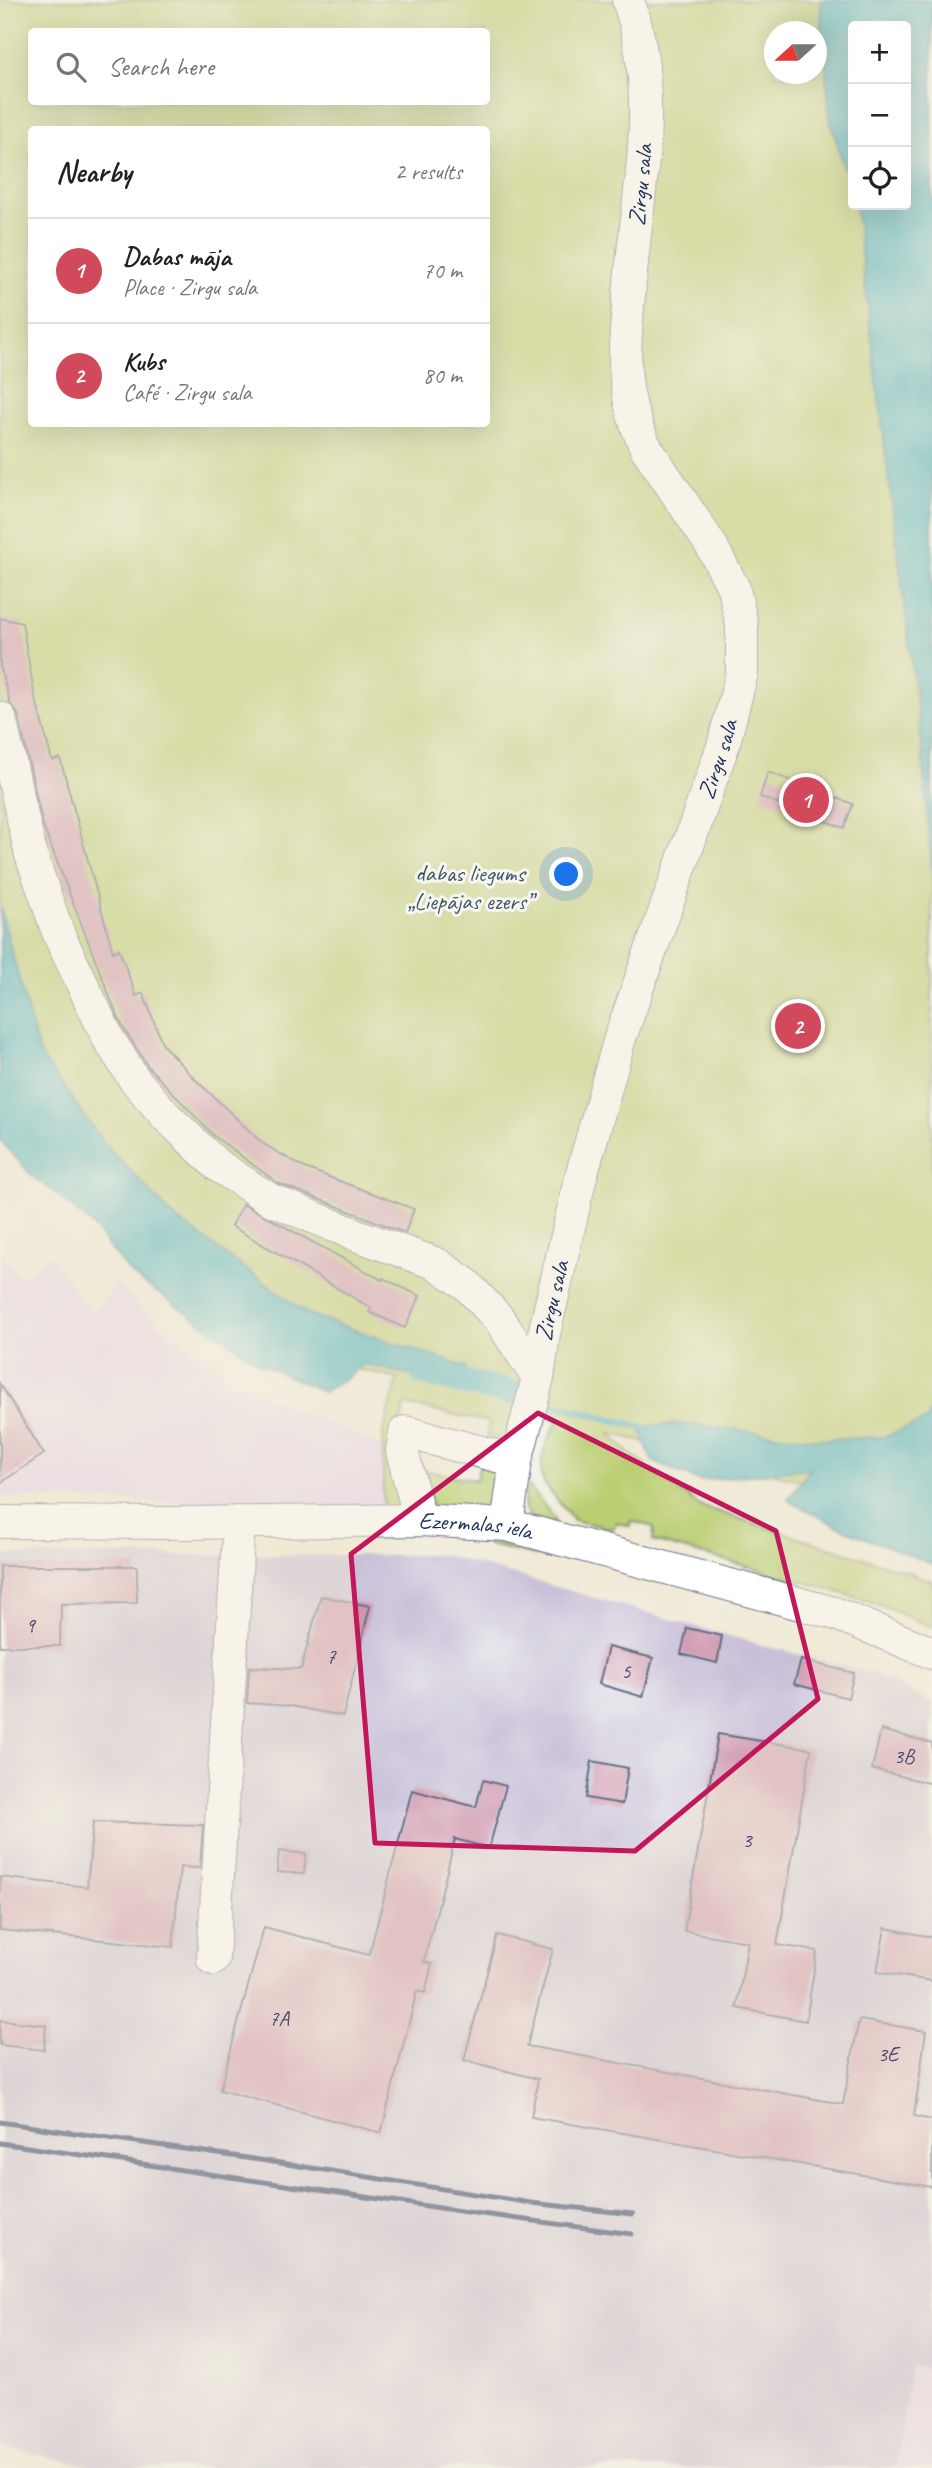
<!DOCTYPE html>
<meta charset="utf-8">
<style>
:root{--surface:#fff;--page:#f2f2f2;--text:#222;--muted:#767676;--line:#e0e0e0;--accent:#d1495b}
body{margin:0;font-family:Caveat,sans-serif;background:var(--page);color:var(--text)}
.controls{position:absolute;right:21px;top:21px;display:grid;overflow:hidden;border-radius:7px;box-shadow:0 7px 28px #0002}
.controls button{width:63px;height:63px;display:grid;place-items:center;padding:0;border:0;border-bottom:2px solid var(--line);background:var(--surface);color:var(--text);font:35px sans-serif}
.compass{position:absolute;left:764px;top:21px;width:63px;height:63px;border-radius:50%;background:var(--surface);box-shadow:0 7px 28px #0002;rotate:249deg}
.you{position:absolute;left:567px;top:875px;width:24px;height:24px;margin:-18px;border:5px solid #fff;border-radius:50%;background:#1a73e8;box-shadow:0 0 0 10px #1a73e833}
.badge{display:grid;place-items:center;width:46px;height:46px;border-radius:50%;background:var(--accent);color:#fff;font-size:23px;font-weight:700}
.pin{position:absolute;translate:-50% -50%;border:4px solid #fff;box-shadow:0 2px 7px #0006}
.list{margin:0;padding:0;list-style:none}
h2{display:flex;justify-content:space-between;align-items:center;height:91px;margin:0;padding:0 28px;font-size:30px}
h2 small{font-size:23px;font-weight:400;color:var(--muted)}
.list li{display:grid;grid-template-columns:46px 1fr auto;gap:21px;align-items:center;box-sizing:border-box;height:105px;padding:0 28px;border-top:2px solid var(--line)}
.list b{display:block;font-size:26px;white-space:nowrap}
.list p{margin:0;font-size:23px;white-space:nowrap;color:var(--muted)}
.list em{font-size:23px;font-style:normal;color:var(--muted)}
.icon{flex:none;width:38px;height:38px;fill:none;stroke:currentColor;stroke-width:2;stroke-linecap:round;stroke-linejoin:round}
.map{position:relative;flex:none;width:932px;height:2468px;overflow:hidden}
.search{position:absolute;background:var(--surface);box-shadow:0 7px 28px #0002;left:28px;top:28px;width:462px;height:77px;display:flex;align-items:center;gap:18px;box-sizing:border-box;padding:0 24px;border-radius:7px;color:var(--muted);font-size:26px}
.panel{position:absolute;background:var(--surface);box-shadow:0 7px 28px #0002;left:28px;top:126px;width:462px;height:301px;border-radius:7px}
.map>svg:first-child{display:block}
.built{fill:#e7d2ef}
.industrial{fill:#c8bfd8}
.green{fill:#bbce71;stroke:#6b7e68;stroke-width:2;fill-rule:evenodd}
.water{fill:#41afbd;stroke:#2e6f8e;stroke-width:2}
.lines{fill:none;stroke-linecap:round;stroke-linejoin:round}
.stream{stroke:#41afbd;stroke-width:7}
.canal{stroke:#41afbd;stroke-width:26}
.building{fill:#cf94ad}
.minor-casing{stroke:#667088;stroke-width:34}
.minor{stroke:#fff;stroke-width:32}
.rail{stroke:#1b2f5e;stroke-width:5}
.marked{fill:none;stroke:#c2185b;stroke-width:5;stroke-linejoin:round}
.labels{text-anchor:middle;stroke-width:6;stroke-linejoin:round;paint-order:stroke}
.number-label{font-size:21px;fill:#484872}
.street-label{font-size:24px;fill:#1b2f5e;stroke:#f6f6f2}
.park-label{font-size:24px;fill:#435763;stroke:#f6f6f2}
</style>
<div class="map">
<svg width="932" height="2468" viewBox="0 0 932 2468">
<rect width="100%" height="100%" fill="#f6f6f2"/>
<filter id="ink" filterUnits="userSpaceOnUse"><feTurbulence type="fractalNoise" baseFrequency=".0143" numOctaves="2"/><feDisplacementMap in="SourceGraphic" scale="14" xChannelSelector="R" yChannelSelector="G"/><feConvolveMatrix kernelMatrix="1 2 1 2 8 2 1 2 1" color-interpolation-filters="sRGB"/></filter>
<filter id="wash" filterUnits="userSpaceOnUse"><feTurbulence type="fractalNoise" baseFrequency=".00686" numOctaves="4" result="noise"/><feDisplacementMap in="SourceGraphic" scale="28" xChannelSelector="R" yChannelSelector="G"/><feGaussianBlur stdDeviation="1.57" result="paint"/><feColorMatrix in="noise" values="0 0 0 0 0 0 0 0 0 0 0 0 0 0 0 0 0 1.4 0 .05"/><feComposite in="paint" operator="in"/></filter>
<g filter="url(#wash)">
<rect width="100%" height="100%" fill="#f0ead6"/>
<!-- built -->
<g class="built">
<path d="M51,1255L91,1313L117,1285L161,1326L238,1384L384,1447L383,1509L0,1497V1260L5,1257L19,1278Z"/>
<path d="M912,2366L932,2369V2468H896Z"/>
</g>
<!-- industrial -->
<path class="industrial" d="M0,1555H444L758,1644L875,1674L932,1703V2369L911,2367L896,2468H101L0,2447Z"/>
<!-- green -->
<g class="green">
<path d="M0,0H932V1513L609,1433L627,1451L700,1506L908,1572L932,1581V1627L882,1606L826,1588L653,1541L654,1527L631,1521L630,1526L616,1522L613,1529L573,1520C565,1507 553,1497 545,1484C534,1467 549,1434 559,1420L518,1409L511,1441L487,1436L489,1422L405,1405L396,1442L409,1507L383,1509V1433L398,1379L320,1360L84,1172L0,1040ZM853,26H906V205H853ZM32,32H486V102H32ZM774,32H816V74H774ZM32,130H486V424H32Z"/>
<path d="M480,1463L503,1474L499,1495L494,1504L486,1510L433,1509L416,1469L476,1480Z"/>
<path d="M528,1485L555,1519L554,1525C528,1516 518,1515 528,1485Z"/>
<path d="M488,1541L549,1550L547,1558L488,1545Z"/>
</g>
<!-- water -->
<g class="water">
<path d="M820,0H932V879L922,747L855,205H906V26H853V192L851,177L844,168L830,119Z"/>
<path d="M0,907L39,1053L104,1143L175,1218L308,1314L466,1367L462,1376L451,1385L364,1364L344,1380L323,1392L261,1364L132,1275L90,1223L58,1195L33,1177L0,1140Z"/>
<path d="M932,1405V1564L843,1529L787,1500L811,1468L700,1481L652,1461L639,1426L686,1424L818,1439L885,1437L927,1420Z"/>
</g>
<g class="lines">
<!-- stream -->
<path class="stream" d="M552,1404L645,1428"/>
<!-- canal -->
<path class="canal" d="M423,1373L517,1394"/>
</g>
<g id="blocks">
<!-- building -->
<g class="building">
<path d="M0,618L22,623L34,692L52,761L60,758L113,952L119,949L136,996L143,993L163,1045L194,1078L262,1143L305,1168L414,1209L405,1233L278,1183L214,1136L149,1068L124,1029L115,1010L43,826L18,714L10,703L0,666Z"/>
<path d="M768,772L853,804L844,828L760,797Z"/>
<path d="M794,1004L815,1012L802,1048L780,1040Z"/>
<path d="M243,1204L382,1280L383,1278L420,1296L405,1328L369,1312L371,1308L231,1226Z"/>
<path d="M0,1384L44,1454L0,1483Z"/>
<path d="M0,1566H137V1603L61,1604L60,1646H0Z"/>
<path d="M321,1596L370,1606L343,1716L290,1706L247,1703L249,1667L301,1669Z"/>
<path d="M687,1628L722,1636L717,1663L681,1654Z"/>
<path d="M608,1647L653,1658L643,1697L599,1684Z"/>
<path d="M801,1660L854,1673L848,1698L794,1684Z"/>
<path d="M881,1730L932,1743V1784L872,1769Z"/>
<path d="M718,1734L811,1749L777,1945L817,1951L806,2021L737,2008L748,1942L684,1931Z"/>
<path d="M592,1761L628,1768L622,1804L586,1798Z"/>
<path d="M483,1780L506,1786L489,1848L455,1839L424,1962L432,1964L425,1993L417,1991L381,2133L220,2090L264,1927L369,1955L412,1790L476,1807Z"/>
<path d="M93,1822L203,1825L200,1868L180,1867L173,1947L0,1930V1877L87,1887Z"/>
<path d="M279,1851L306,1854L304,1874L277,1872Z"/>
<path d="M885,1928L932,1937V1981L877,1972Z"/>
<path d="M497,1935L553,1949L527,2046L843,2104L859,2020L926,2031L914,2116L932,2120V2187L531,2117L538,2079L464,2060Z"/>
<path d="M0,2020L46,2025L44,2050L0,2045Z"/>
</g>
</g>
</g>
<g filter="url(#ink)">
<use href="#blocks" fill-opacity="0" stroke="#667088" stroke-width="2"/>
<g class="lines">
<!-- minor casing -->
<g class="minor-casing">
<g id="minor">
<path d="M0,718L31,855L59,935L108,1038L134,1079L166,1116L217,1165L269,1199L359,1236L437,1264L466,1284L499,1319L538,1378"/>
<path d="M420,1520L402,1451L405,1432L516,1461"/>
<path id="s1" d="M0,1522L183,1523L420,1520L507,1525L834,1613L932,1653"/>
<path id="s2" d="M507,1525L516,1461L538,1378L544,1334L580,1180L620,1038L723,746L742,673V626L734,589L711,545L645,446C619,390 624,354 629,295C636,199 662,94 628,0"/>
<path d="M213,1959L239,1522"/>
</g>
</g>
<!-- minor -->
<use href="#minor" class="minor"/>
<!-- rail -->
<g class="rail">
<path d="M0,2122L287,2164L531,2203L633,2214"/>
<path d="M0,2143L467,2212L632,2234"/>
</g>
</g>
</g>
<!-- marked area -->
<path d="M0 0H932V2468H0ZM538,1413L776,1531L818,1699L635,1851L375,1843L351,1554Z" fill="#f0ead6" fill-opacity=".55" fill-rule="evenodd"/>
<path class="marked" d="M538,1413L776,1531L818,1699L635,1851L375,1843L351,1554Z"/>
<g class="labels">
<!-- number labels -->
<g class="number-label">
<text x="30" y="1632">9</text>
<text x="331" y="1663">7</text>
<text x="626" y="1678">5</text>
<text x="904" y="1763">3B</text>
<text x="747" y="1847">3</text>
<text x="279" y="2025">7A</text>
<text x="888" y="2061">3E</text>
</g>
<!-- street labels -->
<g class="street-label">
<text dy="8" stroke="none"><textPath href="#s2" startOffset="1404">Zirgu sala</textPath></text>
<text dy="8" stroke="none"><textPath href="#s2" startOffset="796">Zirgu sala</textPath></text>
<text dy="8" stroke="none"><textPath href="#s2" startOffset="229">Zirgu sala</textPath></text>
<text dy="8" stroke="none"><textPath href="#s1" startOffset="476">Ezermalas iela</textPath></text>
</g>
<!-- park labels -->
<g class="park-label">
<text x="470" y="881">dabas liegums<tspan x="470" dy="28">„Liepājas ezers”</tspan></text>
</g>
</g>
</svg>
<div class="controls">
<button>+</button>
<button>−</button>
<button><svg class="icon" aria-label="locate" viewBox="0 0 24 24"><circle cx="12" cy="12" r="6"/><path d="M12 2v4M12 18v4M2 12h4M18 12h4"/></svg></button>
</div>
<svg class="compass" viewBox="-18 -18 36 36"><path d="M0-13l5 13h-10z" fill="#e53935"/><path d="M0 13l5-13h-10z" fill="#767676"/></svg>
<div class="you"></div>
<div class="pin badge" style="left:806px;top:800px">1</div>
<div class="pin badge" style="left:798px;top:1026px">2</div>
<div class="search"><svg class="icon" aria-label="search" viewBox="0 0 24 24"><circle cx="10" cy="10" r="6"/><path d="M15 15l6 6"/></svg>Search here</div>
<section class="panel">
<h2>Nearby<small>2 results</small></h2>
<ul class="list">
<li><span class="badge">1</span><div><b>Dabas māja</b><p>Place · Zirgu sala</p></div><em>70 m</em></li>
<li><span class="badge">2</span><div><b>Kubs</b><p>Café · Zirgu sala</p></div><em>80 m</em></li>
</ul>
</section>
</div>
